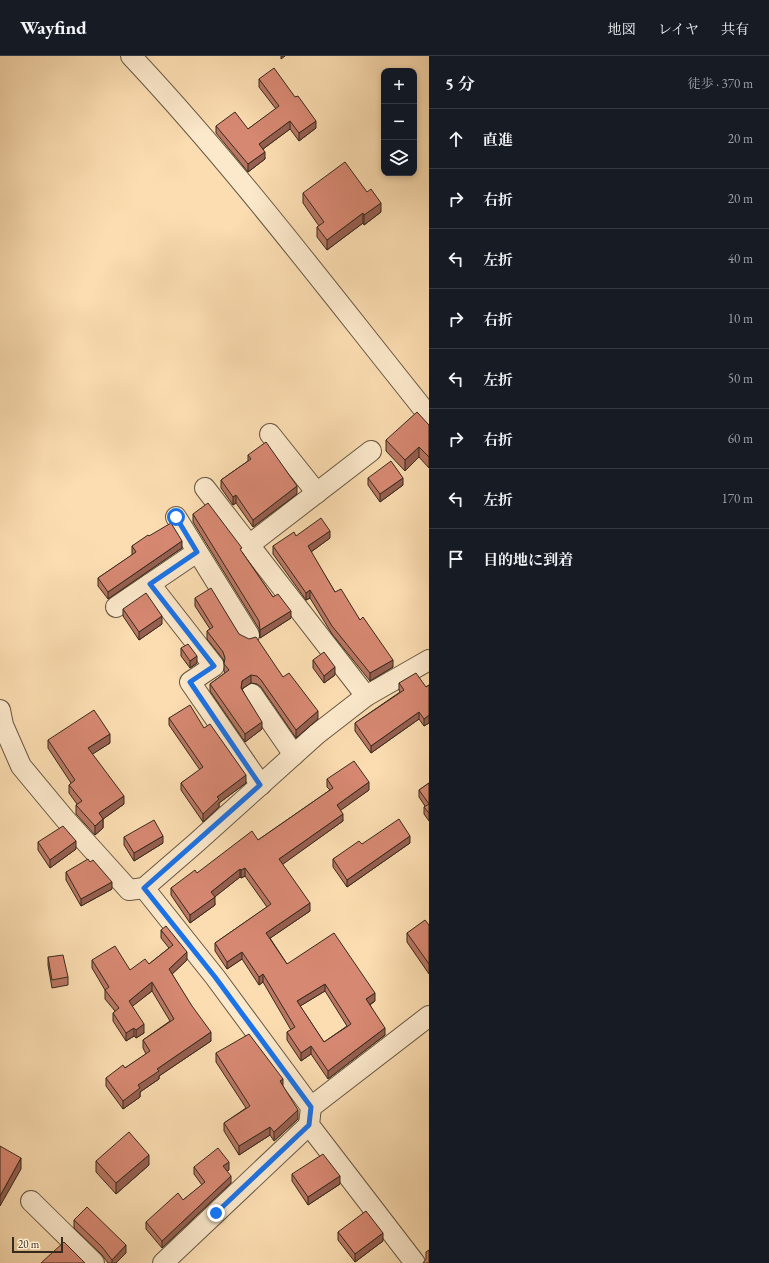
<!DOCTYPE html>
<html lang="ja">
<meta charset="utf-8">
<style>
:root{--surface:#171b24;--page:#242831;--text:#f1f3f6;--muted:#9ea1a6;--line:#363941}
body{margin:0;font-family:"EB Garamond","Noto Serif JP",serif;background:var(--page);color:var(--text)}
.controls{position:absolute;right:12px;top:12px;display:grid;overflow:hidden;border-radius:8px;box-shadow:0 2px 6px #0003}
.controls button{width:36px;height:36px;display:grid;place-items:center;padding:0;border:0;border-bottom:1px solid var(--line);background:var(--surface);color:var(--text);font:20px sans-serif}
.scale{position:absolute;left:12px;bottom:10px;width:51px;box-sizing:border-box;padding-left:4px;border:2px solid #362a1d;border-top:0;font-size:11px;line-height:14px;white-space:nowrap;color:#362a1d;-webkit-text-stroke:3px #fce9cc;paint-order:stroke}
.stop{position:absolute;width:12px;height:12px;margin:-9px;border:3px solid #1a73e8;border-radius:50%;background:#fff}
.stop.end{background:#1a73e8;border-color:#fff;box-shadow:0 1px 4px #0008}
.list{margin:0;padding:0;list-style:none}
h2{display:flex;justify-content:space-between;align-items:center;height:52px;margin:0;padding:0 16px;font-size:17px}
h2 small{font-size:13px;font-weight:400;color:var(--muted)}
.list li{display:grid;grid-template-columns:26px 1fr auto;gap:12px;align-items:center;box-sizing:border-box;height:60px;padding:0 16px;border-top:1px solid var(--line)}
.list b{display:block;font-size:15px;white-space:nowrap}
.list em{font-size:13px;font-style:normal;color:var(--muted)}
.icon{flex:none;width:22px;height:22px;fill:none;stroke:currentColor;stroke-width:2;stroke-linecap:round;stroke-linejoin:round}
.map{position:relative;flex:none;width:429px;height:1207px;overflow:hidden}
header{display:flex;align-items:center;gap:24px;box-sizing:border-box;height:56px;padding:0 20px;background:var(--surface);border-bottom:1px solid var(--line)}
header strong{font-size:19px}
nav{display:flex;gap:22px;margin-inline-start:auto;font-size:14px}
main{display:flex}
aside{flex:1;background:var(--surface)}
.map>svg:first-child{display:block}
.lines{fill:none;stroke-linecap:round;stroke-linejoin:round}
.minor-casing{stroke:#675742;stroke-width:22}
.minor{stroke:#fce9cc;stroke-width:20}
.wall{fill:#b97562;stroke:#362a1d;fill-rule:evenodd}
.shaded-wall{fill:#965f50;stroke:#362a1d}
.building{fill:#d78872;stroke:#362a1d;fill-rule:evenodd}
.route{stroke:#1a73e8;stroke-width:5}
</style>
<header>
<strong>Wayfind</strong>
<nav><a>地図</a><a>レイヤ</a><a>共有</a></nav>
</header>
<main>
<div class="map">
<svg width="429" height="1207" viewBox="0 0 429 1207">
<rect width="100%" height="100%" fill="#fbddb1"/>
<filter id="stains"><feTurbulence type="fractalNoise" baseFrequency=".005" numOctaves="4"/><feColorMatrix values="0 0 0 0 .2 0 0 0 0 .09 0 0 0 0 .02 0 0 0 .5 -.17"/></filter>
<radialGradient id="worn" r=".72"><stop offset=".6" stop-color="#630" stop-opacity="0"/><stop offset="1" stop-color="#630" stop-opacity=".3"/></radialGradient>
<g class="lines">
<!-- minor casing -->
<g class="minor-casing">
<g id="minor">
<path d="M131,0C237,113 331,238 429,360"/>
<path d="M270,378L317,437"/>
<path d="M205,432L366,640"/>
<path d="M176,461L249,579"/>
<path d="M249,489L371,395"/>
<path d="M150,528L214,610L190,626L261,729"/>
<path d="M116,551L197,496"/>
<path d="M252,638L294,699"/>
<path d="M0,654L3,669L21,710L65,763L129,834L144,832L196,787L317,678L366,640L429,604"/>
<path d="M144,832L215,921L311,1051L309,1069L415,1207"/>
<path d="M311,1051L429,960"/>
<path d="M31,1145L94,1207"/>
<path d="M163,1207L309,1069"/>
</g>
</g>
<!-- minor -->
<use href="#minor" class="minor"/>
</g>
<!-- wall -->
<g class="wall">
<path d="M259,23L316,72L299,85L290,73L263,93L265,103L248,116L216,77V70L248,73L276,53L259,31Z"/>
<path d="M303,137L381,156L364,169L363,167L327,194L317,181V171L319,170L303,147Z"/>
<path d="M429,369V412L419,401L405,415L386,395V384Z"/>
<path d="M248,399L297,438L253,471L236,447L233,449L221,432V424L248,405Z"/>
<path d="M368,422L403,429L380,446L368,429Z"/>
<path d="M193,458L242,496L273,541L291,562L260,582L259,573L193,466Z"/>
<path d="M149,480L182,492L108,543L98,530V522L132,499V490Z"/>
<path d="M296,480L330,482L311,496L335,536L360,564L393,611L370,625L332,578L310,542L306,544L273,498V490Z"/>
<path d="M195,542L239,578L283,621L318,663L296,682L261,631L257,628L251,627L242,633L262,673L245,686L210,635V628L225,617L224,615V607L223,603L207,583V575L210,573L195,550Z"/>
<path d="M123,553L162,568L139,584L123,560Z"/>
<path d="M181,592L197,607L190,612L181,600Z"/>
<path d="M313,604L335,619L324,627L313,612Z"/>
<path d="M399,627L426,631L429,629V667L424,670L419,663L371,697L355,675V667L400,636L399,634Z"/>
<path d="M169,662L204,672L246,727L219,747V751L203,766L181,734V727L200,714L169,669Z"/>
<path d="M48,684L110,687L92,698L124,748L103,763V772L95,779L76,758V749L77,748L69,737V729L71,727L48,692Z"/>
<path d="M327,723L369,734L340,754L343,765L282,808L310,855L270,882L287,908L375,945L370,949L385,979L328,1023L311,998L301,1005L287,984V976L291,974L263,926L259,929L242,903L227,913L215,895V887L267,851L245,820L241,822L240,821L214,841L215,849L190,867L171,839V832L197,817L258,784L330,734L327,731ZM325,935L347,970L324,986L300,950Z"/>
<path d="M429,727V765L424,758V751L425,750L419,741V734Z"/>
<path d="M124,781L163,787L134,805L124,789Z"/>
<path d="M38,786L76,793L50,812L38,794Z"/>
<path d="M410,787L347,831L333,811V803L362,788Z"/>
<path d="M66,816L112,833L81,850L66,824Z"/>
<path d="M429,869V918L407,886V877Z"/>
<path d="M161,874L187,904L172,918L211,985L159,1020V1023L140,1036V1041L123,1053L106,1030V1022L125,1012L146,998L143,992V984L170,965L152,935L132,950L144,977L136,982L134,980L126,985L113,965V957L115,955L105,943V934L92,912V904L130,914L149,908L169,892L161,882Z"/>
<path d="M48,901L68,921V929L52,932L48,909Z"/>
<path d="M216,997L283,1030L298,1063L274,1085L270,1079L239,1099L224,1075V1067L246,1052L216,1006Z"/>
<path d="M96,1105L149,1109L116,1138L96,1116Z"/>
<path d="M194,1111L229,1114L227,1115L231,1127L162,1192L146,1173V1166L183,1144L202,1129L194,1118Z"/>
<path d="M292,1118L340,1128L308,1149L292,1125Z"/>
<path d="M74,1164L126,1197L116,1207H108L102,1199L74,1172Z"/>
<path d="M338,1176L383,1185L355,1206L338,1184Z"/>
</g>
<!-- shaded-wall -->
<g class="shaded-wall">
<path d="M281,0H285L281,3Z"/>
<path d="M290,65V73L259,96V88Z"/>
<path d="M316,65V72L299,85V77Z"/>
<path d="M265,96V103L248,116V108Z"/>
<path d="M381,147V156L364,169V159Z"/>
<path d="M363,157V167L327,194V184Z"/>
<path d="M419,391V401L405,415V404Z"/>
<path d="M403,422V429L380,446V438Z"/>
<path d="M297,430V438L253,471V464Z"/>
<path d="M236,439V447L233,449V441Z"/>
<path d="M330,475V482L308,498V490Z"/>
<path d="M182,485V492L108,543V536Z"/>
<path d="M310,534V542L306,544V537Z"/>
<path d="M291,555V562L260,582V574Z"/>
<path d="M162,560V568L139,584V576Z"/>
<path d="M197,600V607L190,612V605Z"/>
<path d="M393,604V611L370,625V617Z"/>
<path d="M335,611V619L324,627V620Z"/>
<path d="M251,619V627L242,633L241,639V632L242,625Z"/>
<path d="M318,655V663L296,682V674Z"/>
<path d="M419,656V663L371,697V690Z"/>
<path d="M429,659V667L424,670V663Z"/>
<path d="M262,666V673L245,686V678Z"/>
<path d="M110,678V687L88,701V692Z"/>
<path d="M246,719V727L219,747V751L203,766V758L217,741Z"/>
<path d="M369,726V734L337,757V749Z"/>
<path d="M124,740V748L99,766V757Z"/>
<path d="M343,758V765L279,811V803Z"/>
<path d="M103,763V772L95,779V770Z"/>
<path d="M163,780V787L134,805V797Z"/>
<path d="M410,780V787L347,831V824Z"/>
<path d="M76,785V793L50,812V804Z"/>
<path d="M245,812V820L241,822V814Z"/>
<path d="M240,813V821L211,844V836Z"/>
<path d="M112,826V833L81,850V843Z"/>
<path d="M215,841V849L190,867V859Z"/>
<path d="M310,847V855L266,885V877Z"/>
<path d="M187,896V904L169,921V913Z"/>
<path d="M242,896V903L227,913V906Z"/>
<path d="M263,918V926L259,929V921Z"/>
<path d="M152,926V935L129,953V945Z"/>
<path d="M325,928V935L297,952V945Z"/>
<path d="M375,937V945L366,951V943Z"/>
<path d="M144,968V977L136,982V974Z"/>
<path d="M134,972V980L126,985V977Z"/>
<path d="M385,972V979L328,1023V1015Z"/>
<path d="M211,976V985L159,1020V1023L140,1036V1041L123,1053V1045L138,1029L157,1013Z"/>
<path d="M311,990V998L301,1005V997Z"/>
<path d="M283,1023V1032L280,1025Z"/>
<path d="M298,1054V1063L274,1085V1076Z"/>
<path d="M270,1071V1079L239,1099V1090Z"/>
<path d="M149,1099V1109L116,1138V1127Z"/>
<path d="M21,1102V1113L0,1150V1140Z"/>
<path d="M229,1106V1114L223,1118V1110Z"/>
<path d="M231,1120V1127L162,1192V1185Z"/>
<path d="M340,1120V1128L308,1149V1141Z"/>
<path d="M383,1177V1185L355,1206V1198Z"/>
<path d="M126,1189V1197L116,1207H112V1204Z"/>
</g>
<!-- building -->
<g class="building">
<path d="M274,12L295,41L298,40L316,65L299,77L290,65L259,88L265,96L248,108L216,70L235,56L248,73L279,50L259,23Z"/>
<path d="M345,106L367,136L371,133L381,147L364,159L363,157L327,184L317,171L324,166L303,137Z"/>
<path d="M417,356L429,369V401L419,391L405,404L386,384Z"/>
<path d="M266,386L297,430L253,464L236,439L233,441L221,424L251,403L248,399Z"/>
<path d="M391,405L403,422L380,438L368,422Z"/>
<path d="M208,447L242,492L240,493L273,541L278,538L291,555L260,574L259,565L193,458Z"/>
<path d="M321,462L330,475L308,490L335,536L341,533L360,564L363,561L393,604L370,617L332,570L310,534L306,537L273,490L294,476L296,480Z"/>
<path d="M171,467L182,485L108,536L98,522L136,496L132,490L148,479L149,480Z"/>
<path d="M211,532L239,578L249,583L256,581L283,621L289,617L318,655L296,674L261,624L257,620L251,619L242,625L241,632L262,666L245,678L210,628L229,614L224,608L225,602L223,596L207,575L213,571L195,542Z"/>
<path d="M146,537L162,560L139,576L123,553Z"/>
<path d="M188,588L197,600L190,605L181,592Z"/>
<path d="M324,596L335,611L324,620L313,604Z"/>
<path d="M416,617L426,631L429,629V659L424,663L419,656L371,690L355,667L404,634L399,627Z"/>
<path d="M190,649L204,672L210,668L246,719L217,741L219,743L203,758L181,727L203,711L169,662Z"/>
<path d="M94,654L110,678L88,692L124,740L99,757L103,763L95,770L76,749L82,745L69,729L75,724L48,684Z"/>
<path d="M354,705L369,726L337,749L343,758L279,803L310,847L266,877L287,908L334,877L375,937L366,943L385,972L328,1015L311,990L301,997L287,976L295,971L263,918L259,921L242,896L227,906L215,887L271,848L245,812L241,814L240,813L211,836L215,841L190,859L171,832L195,814L197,817L252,775L258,784L297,757L333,732L327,723ZM325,928L351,968L324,986L297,945Z"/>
<path d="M429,727V757L424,751L429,748L419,734Z"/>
<path d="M399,763L410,780L347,824L333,803L359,785L362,788Z"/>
<path d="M154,764L163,780L134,797L124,781Z"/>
<path d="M63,770L76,785L50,804L38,786Z"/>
<path d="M88,803L90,806L93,804L112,826L81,843L66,816Z"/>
<path d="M425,864L429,869V908L407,877Z"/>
<path d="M166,870L187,896L169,913L192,950L211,976L157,1013L159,1015L138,1029L140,1032L123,1045L106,1022L123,1009L125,1012L150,995L143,984L174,963L152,926L129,945L144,968L136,974L134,972L126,977L113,957L119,952L105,934L109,931L92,904L115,890L130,914L145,903L149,908L173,889L161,874Z"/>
<path d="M63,899L68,921L52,924L48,901Z"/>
<path d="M249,978L283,1023L280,1025L298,1054L274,1076L270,1071L239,1090L224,1067L250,1050L216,997Z"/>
<path d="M129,1076L149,1099L116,1127L96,1105Z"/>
<path d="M0,1090L21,1102L0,1140Z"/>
<path d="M218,1092L229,1106L223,1110L231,1120L162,1185L146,1166L178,1137L183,1144L205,1126L194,1111Z"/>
<path d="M323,1098L340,1120L308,1141L292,1118Z"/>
<path d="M87,1151L126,1189L112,1204L102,1191L74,1164Z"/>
<path d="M366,1155L383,1177L355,1198L338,1176Z"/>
<path d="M64,1186L85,1207H41Z"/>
<path d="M429,1194V1207H423L426,1203V1196Z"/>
</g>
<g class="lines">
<!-- route -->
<path class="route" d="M176,461L197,496L150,528L214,610L190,626L260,729L144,832L215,921L311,1051L309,1069L216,1157"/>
</g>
<rect width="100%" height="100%" filter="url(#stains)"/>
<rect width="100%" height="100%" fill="url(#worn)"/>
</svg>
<div class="controls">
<button>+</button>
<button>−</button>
<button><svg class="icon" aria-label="layers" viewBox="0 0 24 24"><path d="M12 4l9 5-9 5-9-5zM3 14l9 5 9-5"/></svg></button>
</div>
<div class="scale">20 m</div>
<div class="stop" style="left:176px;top:461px"></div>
<div class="stop end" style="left:216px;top:1157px"></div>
</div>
<aside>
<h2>5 分<small>徒歩 · 370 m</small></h2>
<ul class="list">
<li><svg class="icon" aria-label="ahead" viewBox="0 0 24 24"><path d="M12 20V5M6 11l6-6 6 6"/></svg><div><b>直進</b></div><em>20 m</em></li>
<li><svg class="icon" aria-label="right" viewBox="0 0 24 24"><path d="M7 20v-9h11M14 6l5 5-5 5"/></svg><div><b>右折</b></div><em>20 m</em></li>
<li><svg class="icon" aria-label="left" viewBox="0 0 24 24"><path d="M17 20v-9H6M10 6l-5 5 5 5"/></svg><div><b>左折</b></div><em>40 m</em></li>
<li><svg class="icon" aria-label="right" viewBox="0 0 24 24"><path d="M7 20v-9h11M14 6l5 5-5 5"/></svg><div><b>右折</b></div><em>10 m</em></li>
<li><svg class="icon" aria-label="left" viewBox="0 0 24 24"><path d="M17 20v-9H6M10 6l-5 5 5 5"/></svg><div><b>左折</b></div><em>50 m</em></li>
<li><svg class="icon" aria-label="right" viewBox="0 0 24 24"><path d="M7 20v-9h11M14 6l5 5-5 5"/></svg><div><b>右折</b></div><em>60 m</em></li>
<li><svg class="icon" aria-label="left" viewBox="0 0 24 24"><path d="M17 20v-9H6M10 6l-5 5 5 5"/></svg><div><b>左折</b></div><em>170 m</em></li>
<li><svg class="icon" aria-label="arrive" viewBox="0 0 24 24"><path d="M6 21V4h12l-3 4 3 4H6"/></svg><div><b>目的地に到着</b></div></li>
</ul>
</aside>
</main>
